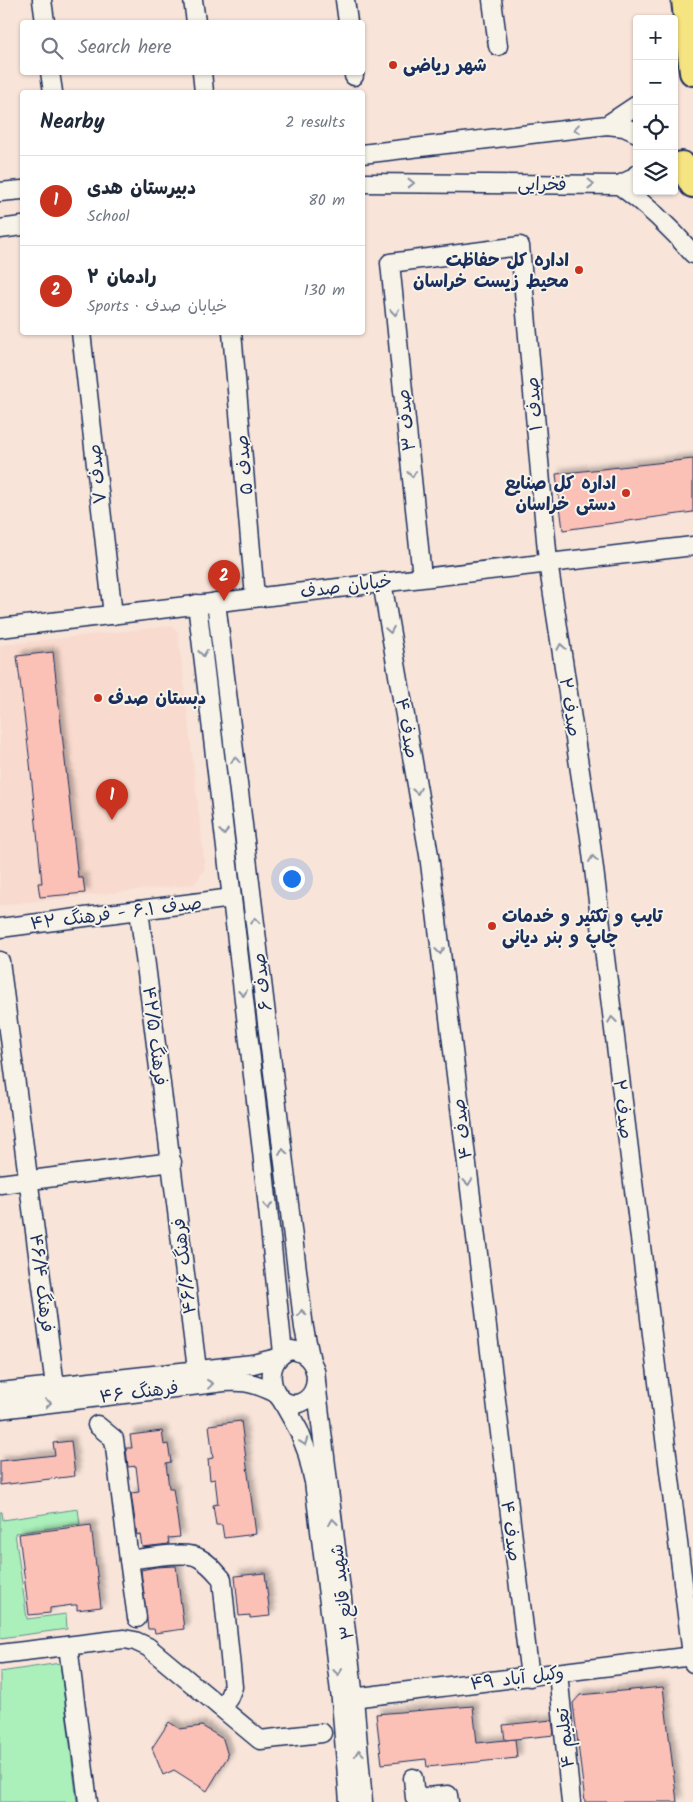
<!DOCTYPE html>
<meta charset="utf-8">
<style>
:root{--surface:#fff;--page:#f6f6f7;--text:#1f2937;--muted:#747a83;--line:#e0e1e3;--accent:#c8321e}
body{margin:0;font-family:Kalam,"Playpen Sans Arabic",sans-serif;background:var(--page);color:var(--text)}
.controls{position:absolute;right:15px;top:15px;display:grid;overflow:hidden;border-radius:5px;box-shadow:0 1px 4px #0004}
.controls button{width:45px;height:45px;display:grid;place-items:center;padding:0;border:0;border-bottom:1px solid var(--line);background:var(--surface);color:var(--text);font:25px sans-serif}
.you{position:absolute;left:291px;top:878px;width:18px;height:18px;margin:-12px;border:4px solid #fff;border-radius:50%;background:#1a73e8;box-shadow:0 0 0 8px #1a73e833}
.badge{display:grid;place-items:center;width:32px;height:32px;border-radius:50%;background:var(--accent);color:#fff;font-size:16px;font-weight:700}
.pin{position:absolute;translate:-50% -41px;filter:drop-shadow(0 1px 2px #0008)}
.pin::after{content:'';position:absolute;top:26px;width:18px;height:15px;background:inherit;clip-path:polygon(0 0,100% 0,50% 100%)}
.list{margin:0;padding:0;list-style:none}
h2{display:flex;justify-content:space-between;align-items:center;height:65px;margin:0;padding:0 20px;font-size:21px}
h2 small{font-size:16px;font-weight:400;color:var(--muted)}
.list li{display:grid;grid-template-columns:32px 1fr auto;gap:15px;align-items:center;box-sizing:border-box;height:90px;padding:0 20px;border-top:1px solid var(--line)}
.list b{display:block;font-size:19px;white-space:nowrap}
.list p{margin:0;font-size:16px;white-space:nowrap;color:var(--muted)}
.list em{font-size:16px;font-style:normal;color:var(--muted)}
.icon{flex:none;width:28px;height:28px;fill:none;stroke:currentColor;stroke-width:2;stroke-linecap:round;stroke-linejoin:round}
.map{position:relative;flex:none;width:693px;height:1802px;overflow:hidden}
.search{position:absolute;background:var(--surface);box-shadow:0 1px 4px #0004;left:20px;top:20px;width:345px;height:55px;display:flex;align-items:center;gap:12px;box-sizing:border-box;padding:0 18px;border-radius:5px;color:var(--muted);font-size:19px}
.panel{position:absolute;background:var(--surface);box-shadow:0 1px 4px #0004;left:20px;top:90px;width:345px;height:245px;border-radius:5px}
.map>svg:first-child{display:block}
.built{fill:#f9dace}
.green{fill:#abf0bb;stroke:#63908c}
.building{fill:#fcc1b6;stroke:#1b2f5e;filter:url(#shadow)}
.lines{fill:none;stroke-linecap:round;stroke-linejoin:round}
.minor-casing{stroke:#1b2f5e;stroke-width:21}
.highway-casing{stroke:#1b2f5e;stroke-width:30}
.minor{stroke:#f7f3e8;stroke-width:18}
.highway{stroke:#f6e381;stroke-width:26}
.oneway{stroke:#8991a3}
.poi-dot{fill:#c8321e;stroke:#f7f3e8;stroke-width:2}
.labels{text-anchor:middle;stroke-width:4;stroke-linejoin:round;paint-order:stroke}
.poi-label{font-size:18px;font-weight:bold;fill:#1b2f5e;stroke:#f7f3e8;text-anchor:start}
.street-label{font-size:18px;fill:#1b2f5e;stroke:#f7f3e8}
</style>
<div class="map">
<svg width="693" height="1802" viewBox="0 0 693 1802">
<defs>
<filter id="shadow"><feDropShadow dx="4.5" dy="-4.5" stdDeviation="2.5" flood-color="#0004"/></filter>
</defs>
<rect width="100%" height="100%" fill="#f8e4d9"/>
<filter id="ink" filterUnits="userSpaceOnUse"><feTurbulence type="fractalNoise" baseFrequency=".02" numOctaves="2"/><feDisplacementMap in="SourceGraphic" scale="10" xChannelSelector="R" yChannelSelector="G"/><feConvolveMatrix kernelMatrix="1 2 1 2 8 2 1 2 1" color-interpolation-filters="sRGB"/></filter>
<g filter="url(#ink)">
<!-- built -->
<path class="built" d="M171,626L178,632L205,868L195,884L0,905V645Z"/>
<!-- green -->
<g class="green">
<path d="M78,1509L80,1524L15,1533L27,1619L66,1614L67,1629L0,1638V1512H2L3,1520Z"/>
<path d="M60,1663L77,1802H0V1672Z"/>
</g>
<!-- building -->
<g class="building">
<path d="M693,459V512L563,530L556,474Z"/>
<path d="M53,652L78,878H83L85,893L40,897L38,883H42L30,763L17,656Z"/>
<path d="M241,1421L256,1534L224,1538L222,1525H216L213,1505L218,1504L215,1479L210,1480L208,1459L213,1458L209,1425Z"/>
<path d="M162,1431L164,1445L168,1444L171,1462L166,1463L169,1488H173L180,1537L168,1538L169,1544L142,1547L140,1534L137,1535L131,1493L139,1492L136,1466L128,1467L126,1448H132L130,1435Z"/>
<path d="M71,1441L75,1476L0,1485V1461L55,1455L53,1443Z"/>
<path d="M91,1525L101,1607L77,1610V1605H73L50,1608V1613L29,1615L19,1534Z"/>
<path d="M176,1566L184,1629L155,1633L154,1629H148L141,1570L156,1567Z"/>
<path d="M265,1573L270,1616L250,1618V1615L239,1616L235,1576Z"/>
<path d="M663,1687L677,1802H585L573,1703L580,1695Z"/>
<path d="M473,1706L477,1743L515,1739L517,1758L427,1767L426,1759L382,1764L376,1714Z"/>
<path d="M552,1720L554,1735L505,1740L503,1725Z"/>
<path d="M169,1722L180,1729L202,1726L223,1739L228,1756L207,1791L174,1770L163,1775L152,1748Z"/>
</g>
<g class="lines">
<!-- minor casing -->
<g class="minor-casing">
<g id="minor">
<path d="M42,0L45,22"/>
<path d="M193,0L196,22"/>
<path d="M345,0L348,22"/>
<path d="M492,0L498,46"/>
<path d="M50,72L53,92"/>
<path d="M202,72L204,92"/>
<path d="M354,72V76"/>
<path d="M607,125L624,127L637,133"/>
<path d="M362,154L607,125L637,105"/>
<path d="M362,183L619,185C647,205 671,228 693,254"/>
<path d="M619,185L632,179L637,174"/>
<path d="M0,192L22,190"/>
<path d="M0,229L22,226"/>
<path d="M81,332L113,615"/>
<path d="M232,332L255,597"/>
<path d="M422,577L390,263L520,246L548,562L590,837L693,1663"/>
<path d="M382,582L429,855L530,1677"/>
<path d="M216,602L304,1328L311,1361"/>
<path d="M197,604L262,1151L283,1353"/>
<path d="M0,628L693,546"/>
<path d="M139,910L197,1369"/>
<path d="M0,928L232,898"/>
<path d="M0,961L55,1386"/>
<path d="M0,1184L172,1162"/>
<path d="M291,1350C309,1352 319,1368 315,1386C313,1394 308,1400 300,1403C273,1412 257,1361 291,1350Z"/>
<path d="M316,1382L354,1698L363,1802"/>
<path d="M0,1392L253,1364L277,1358"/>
<path d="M281,1399L299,1431L307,1452L314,1482L341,1700L349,1802"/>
<path d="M0,1409L224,1382C247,1381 255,1383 276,1393"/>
<path d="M97,1425L114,1439L129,1560C144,1558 187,1550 199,1558C209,1563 215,1571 222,1579L233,1687L228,1699L219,1706"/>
<path d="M129,1560L137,1618"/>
<path d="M68,1646L88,1802"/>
<path d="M0,1654L124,1639L135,1641L148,1647L260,1740L322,1733"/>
<path d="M558,1673L571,1802"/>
<path d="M344,1699L693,1656"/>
<path d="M413,1778L415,1798L448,1795L449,1802"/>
</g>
</g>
<!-- highway casing -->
<g class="highway-casing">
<g id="highway">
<path d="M685,0L693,72"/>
<path d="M682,165L693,184"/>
</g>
</g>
<!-- minor -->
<use href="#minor" class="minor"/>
<!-- highway -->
<use href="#highway" class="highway"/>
</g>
<!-- one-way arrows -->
<defs><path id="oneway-chevron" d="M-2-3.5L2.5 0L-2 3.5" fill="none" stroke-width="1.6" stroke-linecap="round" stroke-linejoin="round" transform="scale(1.25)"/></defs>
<g class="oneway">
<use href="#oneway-chevron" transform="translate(577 129) rotate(173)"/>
<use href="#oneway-chevron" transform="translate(411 183)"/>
<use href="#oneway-chevron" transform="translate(591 184) rotate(1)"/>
<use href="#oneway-chevron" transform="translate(395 312) rotate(84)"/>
<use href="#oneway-chevron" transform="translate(412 474) rotate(84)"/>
<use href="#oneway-chevron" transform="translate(390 630) rotate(80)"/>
<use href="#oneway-chevron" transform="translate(561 647) rotate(-99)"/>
<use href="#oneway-chevron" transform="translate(203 653) rotate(83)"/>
<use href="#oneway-chevron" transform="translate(235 760) rotate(-97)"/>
<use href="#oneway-chevron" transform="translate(417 791) rotate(80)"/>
<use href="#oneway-chevron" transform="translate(224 832) rotate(83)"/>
<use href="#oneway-chevron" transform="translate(593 859) rotate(-97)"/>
<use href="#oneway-chevron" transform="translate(255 921) rotate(-97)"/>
<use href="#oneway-chevron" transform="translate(440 951) rotate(83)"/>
<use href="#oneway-chevron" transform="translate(243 993) rotate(83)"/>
<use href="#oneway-chevron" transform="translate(612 1020) rotate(-97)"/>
<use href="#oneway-chevron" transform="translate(283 1152) rotate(-97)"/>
<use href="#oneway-chevron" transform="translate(468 1182) rotate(83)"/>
<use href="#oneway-chevron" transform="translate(268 1206) rotate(84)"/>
<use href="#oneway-chevron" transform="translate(302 1313) rotate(-97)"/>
<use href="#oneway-chevron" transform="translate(210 1384) rotate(-7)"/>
<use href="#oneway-chevron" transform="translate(48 1403) rotate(-7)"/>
<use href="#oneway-chevron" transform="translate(304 1442) rotate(70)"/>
<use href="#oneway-chevron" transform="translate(333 1522) rotate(-97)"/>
<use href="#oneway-chevron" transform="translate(338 1672) rotate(83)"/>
<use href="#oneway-chevron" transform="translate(359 1753) rotate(-95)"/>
</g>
</g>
<!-- markers -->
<g class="poi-dot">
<circle cx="393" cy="65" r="5"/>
<circle cx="579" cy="270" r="5"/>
<circle cx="626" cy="493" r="5"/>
<circle cx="98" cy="698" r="5"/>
<circle cx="492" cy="926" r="5"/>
</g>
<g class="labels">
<!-- poi labels -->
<g class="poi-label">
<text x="403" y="71">شهر ریاضی</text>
<text x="569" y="266" text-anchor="end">اداره کل حفاظت<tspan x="569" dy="21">محیط زیست خراسان</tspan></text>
<text x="616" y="489" text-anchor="end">اداره کل صنایع<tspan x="616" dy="21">دستی خراسان</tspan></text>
<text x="108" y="704">دبستان صدف</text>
<text x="502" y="922">تایپ و تکثیر و خدمات<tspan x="502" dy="21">چاپ و بنر دیانی</tspan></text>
</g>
<!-- street labels -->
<g class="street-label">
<text transform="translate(542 184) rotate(1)" y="6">فخرایی</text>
<text transform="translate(534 404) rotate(-95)" y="6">صدف ۱</text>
<text transform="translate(406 420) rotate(-96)" y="6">صدف ۳</text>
<text transform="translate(244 465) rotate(-95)" y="6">صدف ۵</text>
<text transform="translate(97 474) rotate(-96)" y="6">صدف ۷</text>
<text transform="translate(346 586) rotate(-7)" y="6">خیابان صدف</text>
<text transform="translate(570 707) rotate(81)" y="6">صدف ۲</text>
<text transform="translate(407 728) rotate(80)" y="6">صدف ۴</text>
<text transform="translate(116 913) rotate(-7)" y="6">صدف ۶.۱ - فرهنگ ۴۲</text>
<text transform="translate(262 982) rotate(-97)" y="6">صدف ۶</text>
<text transform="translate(155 1036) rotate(83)" y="6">فرهنگ ۴۲/۵</text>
<text transform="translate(623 1109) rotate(83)" y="6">صدف ۲</text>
<text transform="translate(462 1129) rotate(-97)" y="6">صدف ۴</text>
<text transform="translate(184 1266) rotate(-97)" y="6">فرهنگ ۴۶/۶</text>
<text transform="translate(42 1283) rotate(83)" y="6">فرهنگ ۴۶/۴</text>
<text transform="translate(139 1392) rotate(-7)" y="6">فرهنگ ۴۶</text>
<text transform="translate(511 1531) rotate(83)" y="6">صدف ۴</text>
<text transform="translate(342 1592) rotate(-97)" y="6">شهید قانع ۳</text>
<text transform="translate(517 1678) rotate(-7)" y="6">وکیل آباد ۴۹</text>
<text transform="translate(565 1738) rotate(-96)" y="6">تعلیم ۴</text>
</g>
</g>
</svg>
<div class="controls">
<button>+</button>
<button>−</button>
<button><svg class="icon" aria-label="locate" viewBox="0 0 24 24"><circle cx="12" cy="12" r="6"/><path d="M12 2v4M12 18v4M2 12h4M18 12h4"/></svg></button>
<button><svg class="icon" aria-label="layers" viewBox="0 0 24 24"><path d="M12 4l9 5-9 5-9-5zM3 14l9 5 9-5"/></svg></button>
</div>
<div class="you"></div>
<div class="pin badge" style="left:112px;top:820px">1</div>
<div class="pin badge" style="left:224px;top:601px">2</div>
<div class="search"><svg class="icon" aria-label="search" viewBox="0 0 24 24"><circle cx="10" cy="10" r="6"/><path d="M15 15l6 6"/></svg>Search here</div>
<section class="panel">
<h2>Nearby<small>2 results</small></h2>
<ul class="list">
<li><span class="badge">1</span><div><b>دبیرستان هدی</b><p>School</p></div><em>80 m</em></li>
<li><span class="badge">2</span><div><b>رادمان ۲</b><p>Sports · خیابان صدف</p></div><em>130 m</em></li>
</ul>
</section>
</div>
